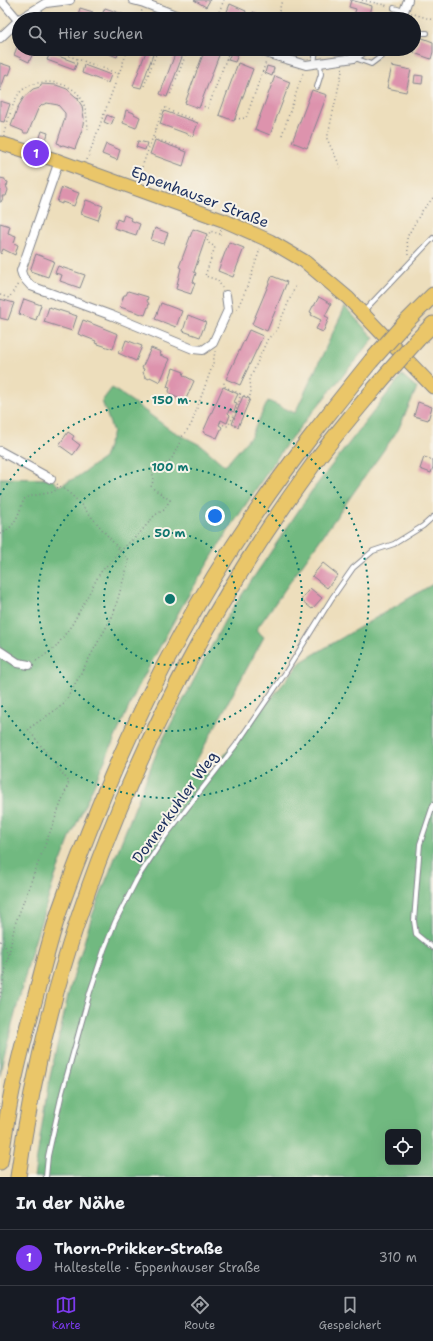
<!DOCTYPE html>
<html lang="de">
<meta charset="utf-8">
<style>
:root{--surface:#171b24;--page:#20242c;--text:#f1f3f6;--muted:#9ea1a6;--line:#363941;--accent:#7c3aed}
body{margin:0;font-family:"Shantell Sans",sans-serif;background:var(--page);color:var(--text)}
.controls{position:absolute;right:12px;bottom:12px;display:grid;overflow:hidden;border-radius:6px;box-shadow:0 4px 16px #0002}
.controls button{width:36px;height:36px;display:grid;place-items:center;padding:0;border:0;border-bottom:1px solid var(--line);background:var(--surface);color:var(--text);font:20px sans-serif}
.you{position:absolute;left:215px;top:516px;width:14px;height:14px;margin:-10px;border:3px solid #fff;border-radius:50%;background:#1a73e8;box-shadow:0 0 0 6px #1a73e833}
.badge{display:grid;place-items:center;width:26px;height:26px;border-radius:50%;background:var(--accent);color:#fff;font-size:13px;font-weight:700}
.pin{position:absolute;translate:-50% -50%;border:2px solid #fff;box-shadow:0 1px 4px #0006}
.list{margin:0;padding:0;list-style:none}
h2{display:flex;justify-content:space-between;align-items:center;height:52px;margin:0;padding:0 16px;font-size:17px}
h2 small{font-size:13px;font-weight:400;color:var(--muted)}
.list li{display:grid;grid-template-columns:26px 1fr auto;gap:12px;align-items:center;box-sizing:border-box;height:56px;padding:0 16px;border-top:1px solid var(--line)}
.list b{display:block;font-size:15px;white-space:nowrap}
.list p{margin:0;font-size:13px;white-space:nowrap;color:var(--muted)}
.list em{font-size:13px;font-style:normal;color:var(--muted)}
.icon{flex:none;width:22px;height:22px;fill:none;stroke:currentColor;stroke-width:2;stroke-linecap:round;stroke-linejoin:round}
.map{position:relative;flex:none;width:433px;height:1177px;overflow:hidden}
.search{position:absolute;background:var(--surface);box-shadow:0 4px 16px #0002;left:12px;right:12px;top:12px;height:44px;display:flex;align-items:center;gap:10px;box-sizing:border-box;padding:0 14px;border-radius:22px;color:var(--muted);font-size:15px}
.sheet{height:108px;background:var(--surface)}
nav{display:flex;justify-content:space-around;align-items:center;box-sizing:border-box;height:56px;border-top:1px solid var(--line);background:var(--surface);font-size:11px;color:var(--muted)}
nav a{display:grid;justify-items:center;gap:2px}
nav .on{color:var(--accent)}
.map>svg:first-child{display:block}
.forest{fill:#71b980;stroke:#46746f;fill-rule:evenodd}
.building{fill:#dd93ad}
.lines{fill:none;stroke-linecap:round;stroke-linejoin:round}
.service-casing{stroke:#84868d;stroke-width:6}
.minor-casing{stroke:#84868d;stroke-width:10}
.primary-casing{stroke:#84868d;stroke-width:15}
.motorway-casing{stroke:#84868d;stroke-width:17}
.path{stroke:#84868d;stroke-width:1.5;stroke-dasharray:1 3;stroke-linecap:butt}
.service{stroke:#fff;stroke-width:4}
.minor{stroke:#fff;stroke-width:8}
.primary{stroke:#eac669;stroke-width:13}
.motorway{stroke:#eac669;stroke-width:15}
.motorway-bridge-casing{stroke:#84868d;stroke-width:17;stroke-linecap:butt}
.motorway-bridge{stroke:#eac669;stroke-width:15}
.ring{fill:none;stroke:#0f766e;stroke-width:2;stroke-dasharray:2 4}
.labels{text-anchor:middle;stroke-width:4;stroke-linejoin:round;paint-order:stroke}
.street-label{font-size:15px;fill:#1b2f5e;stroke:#f7f3e8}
.centre{fill:#0f766e;stroke:#f7f3e8;stroke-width:2}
.ring-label{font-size:12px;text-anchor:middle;font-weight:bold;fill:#0f766e;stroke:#f7f3e8;stroke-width:4;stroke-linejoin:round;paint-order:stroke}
</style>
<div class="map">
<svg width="433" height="1177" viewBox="0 0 433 1177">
<rect width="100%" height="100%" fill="#f7f3e8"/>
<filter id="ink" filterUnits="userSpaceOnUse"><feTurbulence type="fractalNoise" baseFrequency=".025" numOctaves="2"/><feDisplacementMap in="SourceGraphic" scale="8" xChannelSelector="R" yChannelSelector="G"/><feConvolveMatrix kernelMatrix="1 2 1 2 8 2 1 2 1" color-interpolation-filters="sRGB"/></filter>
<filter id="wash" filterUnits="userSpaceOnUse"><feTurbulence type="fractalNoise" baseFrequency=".012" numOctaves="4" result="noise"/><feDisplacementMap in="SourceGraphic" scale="16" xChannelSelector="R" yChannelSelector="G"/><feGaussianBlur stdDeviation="0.9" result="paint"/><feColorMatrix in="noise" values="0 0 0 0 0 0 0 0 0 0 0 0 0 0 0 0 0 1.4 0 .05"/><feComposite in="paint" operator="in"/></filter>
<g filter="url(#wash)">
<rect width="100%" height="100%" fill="#eddebc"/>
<!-- forest -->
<g class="forest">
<path d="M345,307L374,338L291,438L272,465L221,542L182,606L137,689L70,838L55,877L32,950L2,1063L0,1077V478L51,479L59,486L77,477L104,458L113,432L102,401L112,388L133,402L169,429L202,446L225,466L251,436L268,401L295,413Z"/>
<path d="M402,375L417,388L398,430L256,630L264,637L194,765L209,774L301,662L433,584V1177H34L48,1086L69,992L92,916L158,749L225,620L311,492ZM388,1132H418V1162H388Z"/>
</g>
<g id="blocks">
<!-- building -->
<g class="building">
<path d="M194,0H210L206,7Z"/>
<path d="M351,0L372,6L369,19L353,18L356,9L349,7Z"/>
<path d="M230,4L246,11L243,19H224Z"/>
<path d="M80,8L93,12L91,19H83L84,17L78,15Z"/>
<path d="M105,8L131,17L130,19H100Z"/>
<path d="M253,12L272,19H250Z"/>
<path d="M420,37L433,42V52L431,59L414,53Z"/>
<path d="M19,42V49H35L29,62L14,55Z"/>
<path d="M97,49H120L117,57Z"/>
<path d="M147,49H155L141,88L133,86Z"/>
<path d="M177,49H185L167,97L160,94Z"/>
<path d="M205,49L221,50L199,108L185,103Z"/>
<path d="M50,53L77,63L74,70L47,60Z"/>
<path d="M231,53L238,55L235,62L228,60Z"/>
<path d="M0,63L12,67L9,75L6,74L0,91Z"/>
<path d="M238,63L253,69L234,121L219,115Z"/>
<path d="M84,65L111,75L108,83L82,73Z"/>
<path d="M267,66L274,68L272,76L265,73Z"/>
<path d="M392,66L411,70L406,92L387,88Z"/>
<path d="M415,75L423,76L422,84L414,83Z"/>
<path d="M275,76L290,82L270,135L255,129Z"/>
<path d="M41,84L56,85L67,89L76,97L79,98L78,100L82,106L84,118L82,130L75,149L63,145L60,146V144L57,143L65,118V113L58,105L47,103L42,105L38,109L28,133H24L23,131L11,126L18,107L24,97L33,89L40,87Z"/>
<path d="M312,90L327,95L307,148L292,142Z"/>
<path d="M0,101L10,104L4,122L0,121Z"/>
<path d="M126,110L134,113V114L140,117L136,128L123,123Z"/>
<path d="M164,111L198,123L193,136L160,124Z"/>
<path d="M107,115L114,118L111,125L104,122Z"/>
<path d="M42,131L48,133L46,140L40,137Z"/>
<path d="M155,140L187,152L183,166L150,154Z"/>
<path d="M138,141L147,143L145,150L136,147Z"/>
<path d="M106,144L120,150L117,160L102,154Z"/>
<path d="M0,178L5,179V181L8,182L7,186H6L8,190L6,196H2L3,198L1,202H0Z"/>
<path d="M62,187L79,193L74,206L62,202V204L57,202Z"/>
<path d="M86,200L103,206L98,220L81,214Z"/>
<path d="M124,215L131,218L130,220L140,224L136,235L114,228L117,219L122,221Z"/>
<path d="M0,223L10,226L8,233L16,236L14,243L18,245L15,255L3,249L1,254L0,253Z"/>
<path d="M155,228L168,233L164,244L151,240Z"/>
<path d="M193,229L207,234L194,272L196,273L193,282L195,283L191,294L176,289L181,268L179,267Z"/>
<path d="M229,242L244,248L233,277L218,271Z"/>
<path d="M36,254L54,261L48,277L30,271Z"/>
<path d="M58,266L85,275L80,288L60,281L62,275L55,273Z"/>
<path d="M272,276L287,282L267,331L252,324Z"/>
<path d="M128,291L148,297L147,301L149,304L145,315L120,307L124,295H126Z"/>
<path d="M319,297L331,304L325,316L329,318L323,332L316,329L321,320L311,315L312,313L310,312L313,306H314Z"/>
<path d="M0,299L14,303L8,320L0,318Z"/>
<path d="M24,299L41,305L36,320L19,314Z"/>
<path d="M161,303L182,311L176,327L155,319Z"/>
<path d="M49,307L77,316L72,331L44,322Z"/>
<path d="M188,315L206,322L200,337L183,331Z"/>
<path d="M83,320L118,334L113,349L95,343L96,341L78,334Z"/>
<path d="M249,330L263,336L240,385L226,379Z"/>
<path d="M126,340L142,346L136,361L118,353L119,350L122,351Z"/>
<path d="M151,348L161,352L160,355L170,359L160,382L150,377L149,379L145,377L143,372L144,369L142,368Z"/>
<path d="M173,368L184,372L183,375L194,381L185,401L171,395L169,391L170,388L167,387Z"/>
<path d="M223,387L238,394L234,402L237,403L234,412L229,410L228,413L230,415L227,423L221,420L219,425L222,427L217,438L203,432Z"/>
<path d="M243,396L250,399L238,427L232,424Z"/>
<path d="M418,402L432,407L428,420L414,416Z"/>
<path d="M68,432L74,436L72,439L80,445L73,455L59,445Z"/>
<path d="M424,457L433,460V467L431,473L420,469Z"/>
<path d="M323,563L338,575L327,588L312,576Z"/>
<path d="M310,588L322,598L312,609L301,600Z"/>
</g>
</g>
</g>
<g filter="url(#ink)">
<use href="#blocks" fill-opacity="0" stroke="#84868d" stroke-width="1"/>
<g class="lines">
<!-- service casing -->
<g class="service-casing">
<g id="service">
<path d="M394,8L404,11"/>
<path d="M414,33H427"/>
<path d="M355,58L371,64L391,49"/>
<path d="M314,64L316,49"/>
<path d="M317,87L321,74L320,63"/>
<path d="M364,311L433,238"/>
<path d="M433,805L420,844L414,921L416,934L433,948"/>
<path d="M46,1177L48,1156L62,1093L90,992L104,950L115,922L137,879L164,838L236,745L284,675L332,598L353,568L373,551L394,544L423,526L433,517"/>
</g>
</g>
<!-- minor casing -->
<g class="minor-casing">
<g id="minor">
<path d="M1,0L18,20"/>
<path d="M133,0L144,3L186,19"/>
<path d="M20,19L46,3L70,0"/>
<path d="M398,19L404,11L408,0"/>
<path d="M0,38L19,20"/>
<path d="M258,49L269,54L306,65L354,58L367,49"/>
<path d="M59,161L21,271L23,277L31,286L113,316L193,349L203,350L213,343L228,310L226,295"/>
<path d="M0,451L51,479"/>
<path d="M0,651L18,663L29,665"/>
</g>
</g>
<!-- primary casing -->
<g class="primary-casing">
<path id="primary" d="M0,143L59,161L225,221L270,241L304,261L348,298L433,387"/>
</g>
<!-- motorway casing -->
<g class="motorway-casing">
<g id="motorway">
<path d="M404,324L433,295"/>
<path d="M418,339L433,324"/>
<path d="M0,1162C4,1139 7,1115 12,1091C19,1058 28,1024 37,991C44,963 51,936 60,909C108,772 170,638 252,518C289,463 330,412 371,361"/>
<path d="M18,1177C52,926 159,678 307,473C331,439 359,407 386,375"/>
</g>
</g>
<!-- path -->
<g class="path">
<path d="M362,0L389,6"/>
<path d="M411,13L433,20"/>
<path d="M59,18L60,19"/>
<path d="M139,19L142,10"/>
<path d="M216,19L224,0"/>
<path d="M277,19L282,0"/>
<path d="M50,49L119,74"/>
<path d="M144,86L158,49"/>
<path d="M167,95H170L188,49"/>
<path d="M200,105L208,108L230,49"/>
<path d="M235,119L246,118L266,62"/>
<path d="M4,133C7,124 13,102 18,95C30,77 65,79 78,94C86,104 87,117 88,129"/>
<path d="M282,135L303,73"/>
<path d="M154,138L188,151"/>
<path d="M87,160L128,49"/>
<path d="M142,167L163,109L166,108L173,112L195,120"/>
<path d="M341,168L327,139L343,67"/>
<path d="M221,230L220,234L210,231L207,242L215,247L205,276L218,280L222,288"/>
<path d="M408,255L407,237L422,211L433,198"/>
<path d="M0,295L9,298L18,284"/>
<path d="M237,309L249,283L260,249"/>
<path d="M240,394L249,398L251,393L250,379L268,338L275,333L296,285"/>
<path d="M220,422L225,426H228C234,416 239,406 240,394L224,386V381"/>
<path d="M0,534C15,528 19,513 24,499L31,496L54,492L59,486"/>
<path d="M36,661L56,647L73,623L100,573L120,551L139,534L155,515L164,510L170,500L151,487L154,478L152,472L165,465L172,458L179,444L181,438L191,425L213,364L215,351"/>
<path d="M0,941L4,943L8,955"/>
<path d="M0,997L15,924L69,782L28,729L64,704L113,615L129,561L78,501L68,492L57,484"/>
</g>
<!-- service -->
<use href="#service" class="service"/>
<!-- minor -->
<use href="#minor" class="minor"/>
<!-- primary -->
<use href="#primary" class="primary"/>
<!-- motorway -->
<use href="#motorway" class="motorway"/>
<!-- motorway-bridge casing -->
<g class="motorway-bridge-casing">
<g id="motorway-bridge">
<path d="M371,361L404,324"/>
<path d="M386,375L418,339"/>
</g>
</g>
<!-- motorway-bridge -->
<use href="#motorway-bridge" class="motorway-bridge"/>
</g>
</g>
<!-- distance rings -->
<g class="ring">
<circle cx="170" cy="599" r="66"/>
<circle cx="170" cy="599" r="132"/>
<path d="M0 495A199 199 0 1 1 0 703"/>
</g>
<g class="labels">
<!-- street labels -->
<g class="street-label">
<text transform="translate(200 197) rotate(21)" y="5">Eppenhauser Straße</text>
<text transform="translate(175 807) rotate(-54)" y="5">Donnerkuhler Weg</text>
</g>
</g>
<circle cx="170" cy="599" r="6" class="centre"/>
<g class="ring-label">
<text x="170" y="404">150 m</text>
<text x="170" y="471">100 m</text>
<text x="170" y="537">50 m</text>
</g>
</svg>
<div class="controls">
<button><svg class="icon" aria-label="locate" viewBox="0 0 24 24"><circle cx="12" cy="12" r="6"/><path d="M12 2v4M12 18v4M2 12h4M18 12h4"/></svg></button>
</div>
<div class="you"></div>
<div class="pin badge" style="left:36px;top:153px">1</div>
<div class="search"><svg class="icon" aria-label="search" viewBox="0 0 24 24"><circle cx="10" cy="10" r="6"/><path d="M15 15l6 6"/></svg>Hier suchen</div>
</div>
<section class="sheet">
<h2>In der Nähe<small></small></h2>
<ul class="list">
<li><span class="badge">1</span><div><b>Thorn-Prikker-Straße</b><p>Haltestelle · Eppenhauser Straße</p></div><em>310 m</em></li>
</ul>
</section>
<nav>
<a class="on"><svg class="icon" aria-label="map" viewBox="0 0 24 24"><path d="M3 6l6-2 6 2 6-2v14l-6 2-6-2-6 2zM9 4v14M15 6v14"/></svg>Karte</a>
<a><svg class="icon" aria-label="directions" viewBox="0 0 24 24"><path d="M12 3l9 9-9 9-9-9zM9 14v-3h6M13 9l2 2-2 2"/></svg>Route</a>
<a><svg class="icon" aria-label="saved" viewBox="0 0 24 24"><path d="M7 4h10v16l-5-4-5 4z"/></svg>Gespeichert</a>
</nav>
